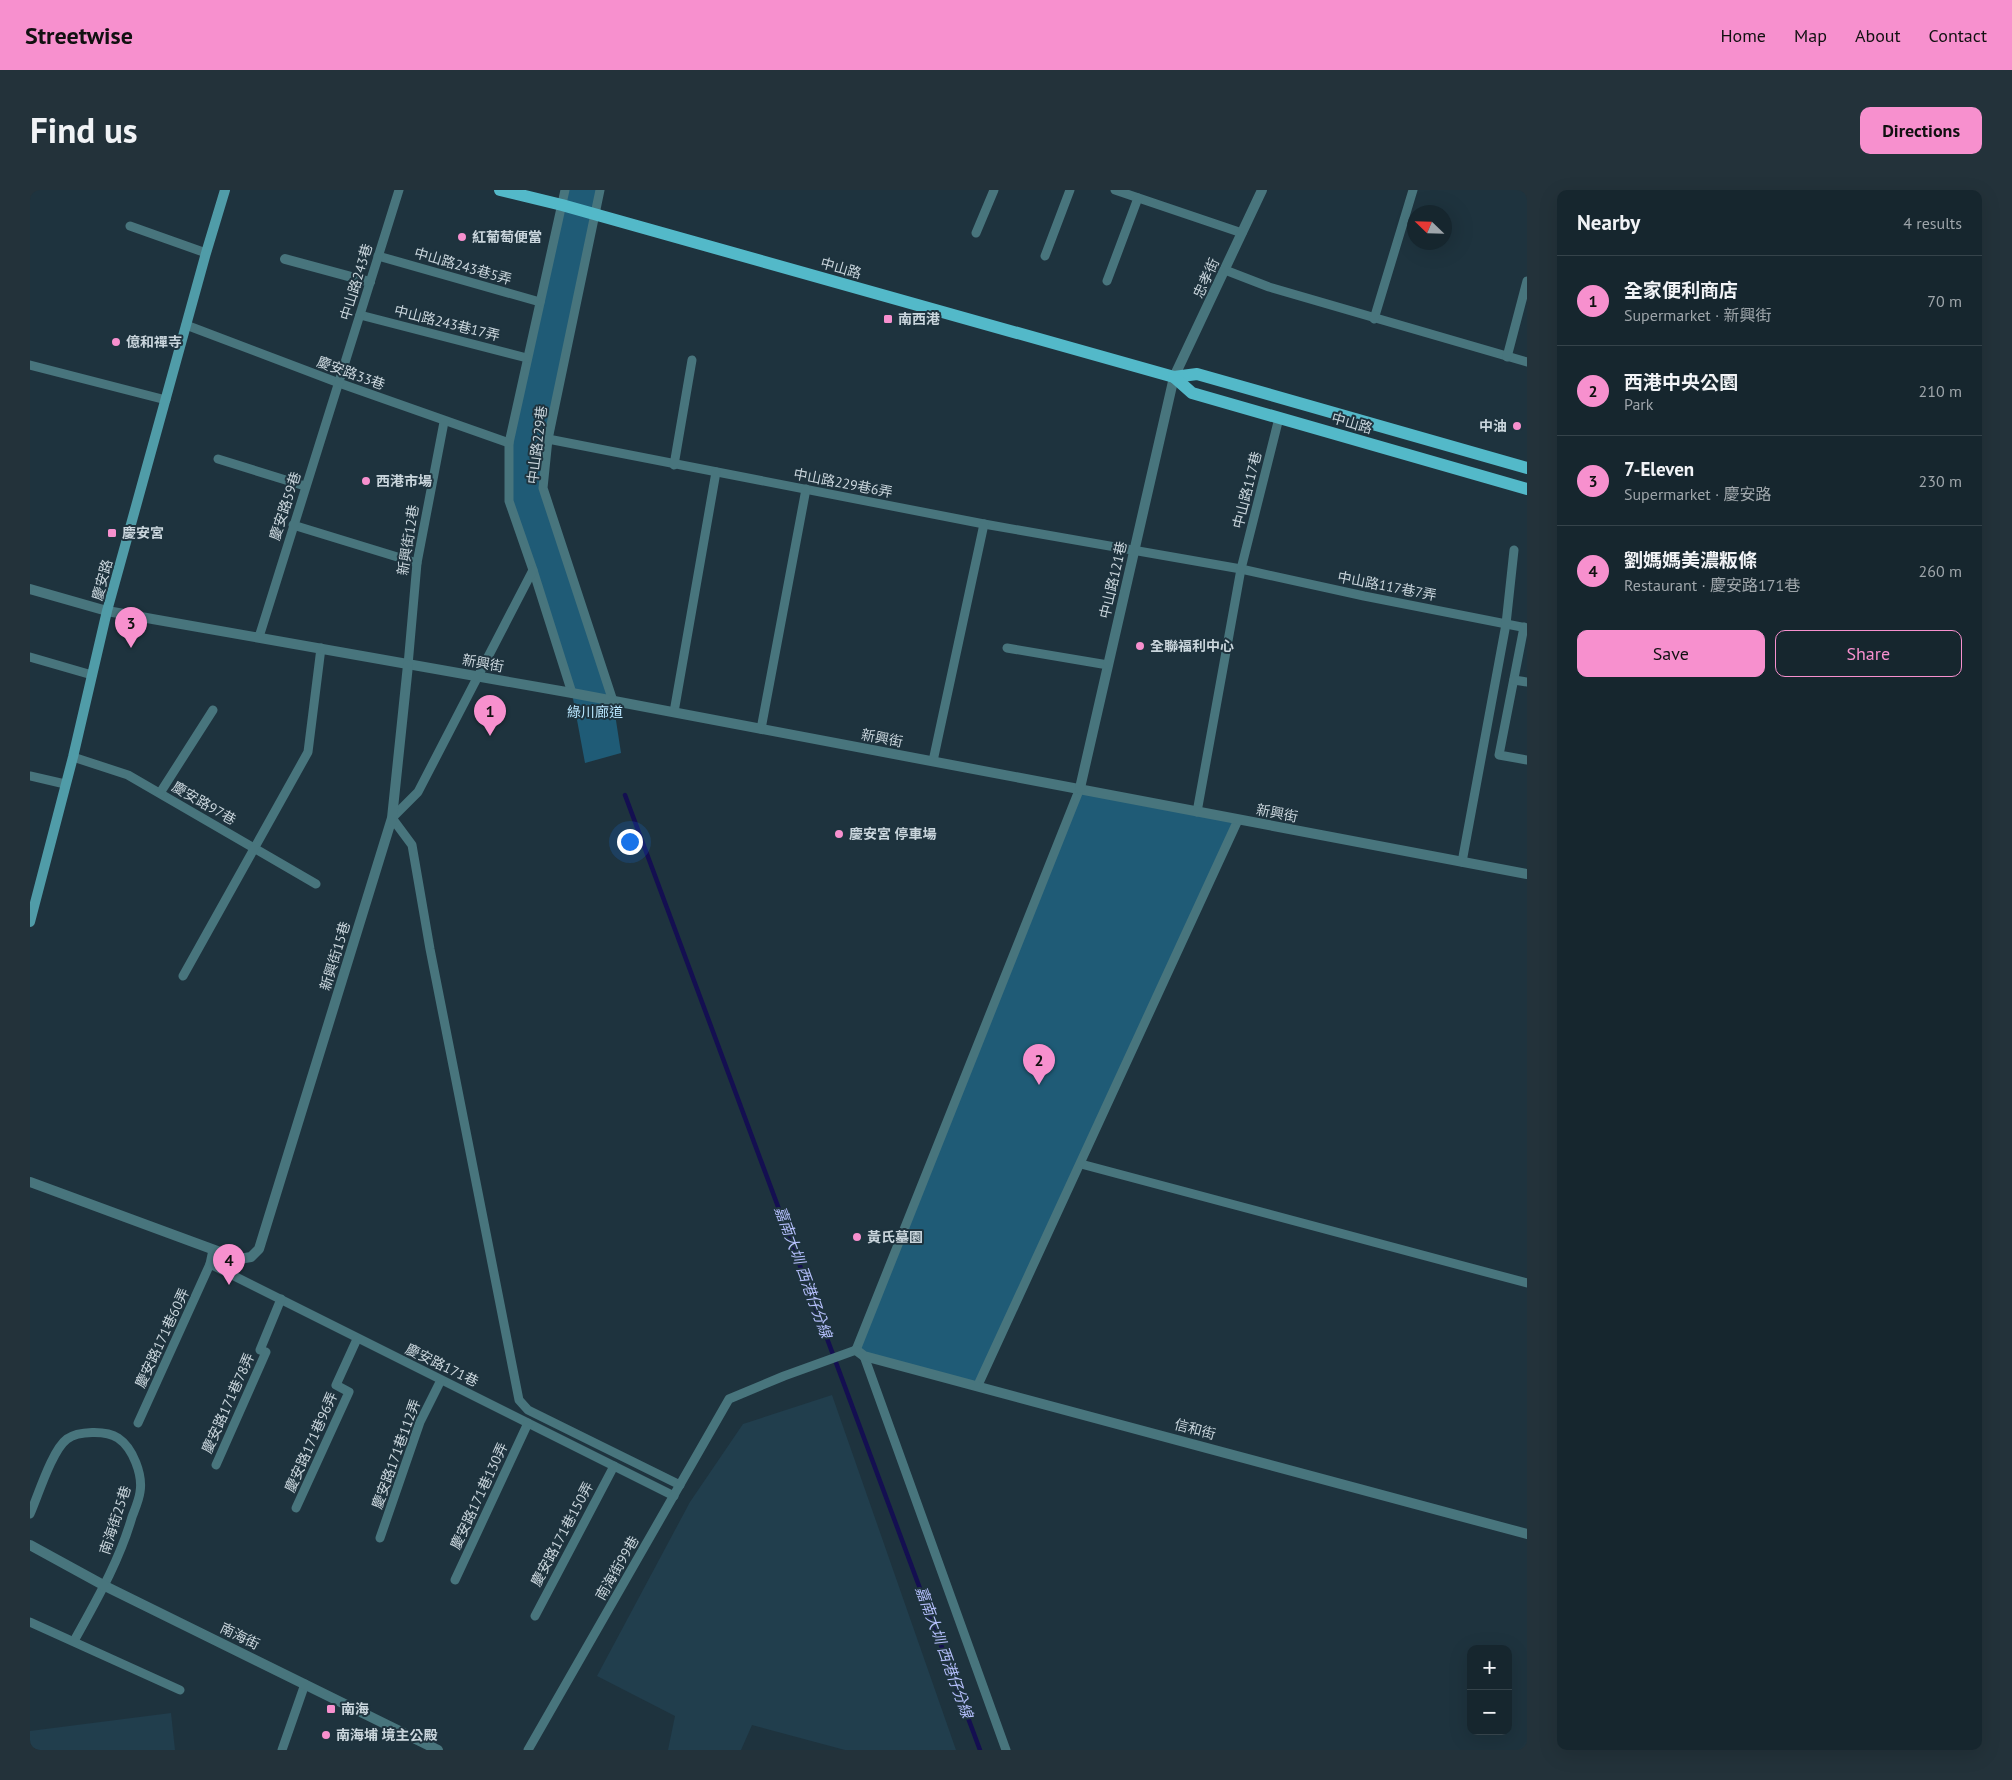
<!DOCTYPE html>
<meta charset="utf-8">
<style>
:root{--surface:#16262e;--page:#23323a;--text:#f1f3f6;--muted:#9ea5aa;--line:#35434a;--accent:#f790ce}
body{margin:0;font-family:"PT Sans","Noto Sans TC",sans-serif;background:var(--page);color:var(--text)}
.controls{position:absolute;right:15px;bottom:15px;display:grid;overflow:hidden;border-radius:10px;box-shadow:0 5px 20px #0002}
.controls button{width:45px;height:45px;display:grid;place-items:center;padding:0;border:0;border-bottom:1px solid var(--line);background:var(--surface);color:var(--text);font:25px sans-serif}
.compass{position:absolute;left:1377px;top:15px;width:45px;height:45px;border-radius:50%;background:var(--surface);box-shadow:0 5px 20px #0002;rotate:293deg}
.you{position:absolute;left:599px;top:651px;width:18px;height:18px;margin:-12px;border:4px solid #fff;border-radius:50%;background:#1a73e8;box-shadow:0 0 0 8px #1a73e833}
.badge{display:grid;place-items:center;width:32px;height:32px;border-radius:50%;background:var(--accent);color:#111;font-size:16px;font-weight:700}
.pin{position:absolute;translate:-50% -41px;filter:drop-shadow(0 1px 2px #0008)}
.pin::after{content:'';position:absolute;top:26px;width:18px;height:15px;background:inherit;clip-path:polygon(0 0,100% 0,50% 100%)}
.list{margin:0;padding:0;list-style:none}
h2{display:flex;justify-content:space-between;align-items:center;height:65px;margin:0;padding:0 20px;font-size:21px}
h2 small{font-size:16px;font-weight:400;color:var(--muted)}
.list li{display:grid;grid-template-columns:32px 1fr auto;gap:15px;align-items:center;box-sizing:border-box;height:90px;padding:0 20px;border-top:1px solid var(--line)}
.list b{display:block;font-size:19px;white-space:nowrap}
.list p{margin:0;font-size:16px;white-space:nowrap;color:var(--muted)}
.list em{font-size:16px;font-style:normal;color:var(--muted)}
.actions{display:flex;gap:10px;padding:15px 20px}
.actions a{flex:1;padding:11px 0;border:1px solid var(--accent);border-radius:10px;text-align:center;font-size:18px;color:var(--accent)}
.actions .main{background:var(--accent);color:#111}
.map{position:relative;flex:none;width:1497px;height:1560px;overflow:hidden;border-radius:10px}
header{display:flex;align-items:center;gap:30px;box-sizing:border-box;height:70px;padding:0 25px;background:var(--accent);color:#111}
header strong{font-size:24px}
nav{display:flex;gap:28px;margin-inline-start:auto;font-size:18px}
.intro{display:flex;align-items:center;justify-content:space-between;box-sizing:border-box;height:120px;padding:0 30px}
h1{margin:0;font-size:35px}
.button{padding:12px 22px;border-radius:10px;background:var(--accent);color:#111;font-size:18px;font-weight:700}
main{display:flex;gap:30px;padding:0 30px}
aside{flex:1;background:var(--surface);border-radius:10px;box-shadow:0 5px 20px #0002}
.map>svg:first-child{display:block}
.built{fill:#213e4d}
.green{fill:#1f5b76}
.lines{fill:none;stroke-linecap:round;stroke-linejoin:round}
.stream{stroke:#140f51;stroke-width:4.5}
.service{stroke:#48757d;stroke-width:9}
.minor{stroke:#48757d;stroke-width:10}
.tertiary{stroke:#48757d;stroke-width:10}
.secondary{stroke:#509ca8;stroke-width:10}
.primary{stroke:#53b9c9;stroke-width:12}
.poi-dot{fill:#f790ce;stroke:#1e333e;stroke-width:2}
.labels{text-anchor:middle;stroke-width:4;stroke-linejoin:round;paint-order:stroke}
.poi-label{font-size:14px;font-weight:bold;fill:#c9d5dc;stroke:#1e333e;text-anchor:start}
.street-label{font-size:14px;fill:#c9d5dc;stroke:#1e333e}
.park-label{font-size:14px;fill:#b8e6fe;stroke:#1e333e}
.water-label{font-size:15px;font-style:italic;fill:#b3befa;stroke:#1e333e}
</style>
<header>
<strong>Streetwise</strong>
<nav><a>Home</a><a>Map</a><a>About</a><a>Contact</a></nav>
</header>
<div class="intro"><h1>Find us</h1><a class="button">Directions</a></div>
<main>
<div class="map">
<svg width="1497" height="1560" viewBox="0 0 1497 1560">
<rect width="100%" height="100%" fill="#1e333e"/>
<!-- built -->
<g class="built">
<path d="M802,1205L926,1560H815L722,1535L711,1560H638L645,1526L567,1486L660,1312L713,1234Z"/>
<path d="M141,1523L145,1560H0V1541Z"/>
</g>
<!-- green -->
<g class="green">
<path d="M535,0H570L513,298L583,511L591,563L555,573L542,503L479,311V253Z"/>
<path d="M1050,598L1208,630L948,1195L826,1160Z"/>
</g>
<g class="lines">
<!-- stream -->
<path class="stream" d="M595,605L950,1560"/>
<!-- service -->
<g class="service">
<path d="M535,0L479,253V311L503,380L542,503"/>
<path d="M570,0L518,249L513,298L583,511"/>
<path d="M1085,0L1212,43"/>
<path d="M100,36L176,63"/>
<path d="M946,43L964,0"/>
<path d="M348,66L510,112"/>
<path d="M1015,66L1040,0"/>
<path d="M1195,80L1239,97L1497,172"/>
<path d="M1077,91L1108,8"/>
<path d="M330,125L497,168"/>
<path d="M1344,129L1383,0"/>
<path d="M156,135L309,193L479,253"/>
<path d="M1477,167L1497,91"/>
<path d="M0,175L136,210"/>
<path d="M518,249L954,334L1211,379L1334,406L1497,438"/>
<path d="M188,269L275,296"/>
<path d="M644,275L662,170"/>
<path d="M263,335L387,373"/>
<path d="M503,380L388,602L362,628L382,655L400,759L489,1210L498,1220L650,1295"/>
<path d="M1494,437L1469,565L1497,570"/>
<path d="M229,447L369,0"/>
<path d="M977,458L1078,475"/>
<path d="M0,467L62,485"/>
<path d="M378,475L387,373L414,232"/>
<path d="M1484,490L1497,492"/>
<path d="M644,522L686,282"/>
<path d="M731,539L776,299"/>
<path d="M43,567L98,585L286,694"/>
<path d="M903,571L954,334"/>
<path d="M0,586L35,594"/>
<path d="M130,603L183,520"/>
<path d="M1167,622L1211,379L1249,228"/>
<path d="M1432,672L1476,434L1484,360"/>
<path d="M153,786L278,562L291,458"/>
<path d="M1051,974L1497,1093"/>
<path d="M183,1060L180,1074L644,1306"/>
<path d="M834,1166L976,1560"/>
<path d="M948,1195L1208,630"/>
<path d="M108,1233L180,1074"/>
<path d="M186,1275L236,1162L230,1160L251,1109"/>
<path d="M266,1318L319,1202L306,1195L327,1149"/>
<path d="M0,1324C8,1306 22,1260 37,1249C48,1241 76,1240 88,1248C103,1258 113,1285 110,1302C109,1310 105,1319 102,1327C89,1372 66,1411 44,1451"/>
<path d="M350,1348L390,1232L411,1190"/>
<path d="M425,1390L498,1233"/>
<path d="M505,1426L584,1276"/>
<path d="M0,1432L150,1500"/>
<path d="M252,1560L275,1494"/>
<path d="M498,1560L699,1209L754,1186L826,1160L1050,598"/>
</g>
<!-- minor -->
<g class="minor">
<path d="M255,69L340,92"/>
<path d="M0,399L77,421L542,503L1497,684"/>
<path d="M1050,598L1144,187"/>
<path d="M0,992L209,1069L221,1067L229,1059L362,628L378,475"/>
<path d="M826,1160L834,1166L1497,1344"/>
<path d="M0,1355L75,1396L408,1560"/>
</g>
<!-- tertiary -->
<path class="tertiary" d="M1144,187L1232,0"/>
<!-- secondary -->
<path class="secondary" d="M0,732L43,567L77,421L176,63L195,0"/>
<!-- primary -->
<g class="primary">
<path d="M470,0L532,15L1144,187L1167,184L1497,278"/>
<path d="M1144,187L1162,203L1497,299"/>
</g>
</g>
<!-- markers -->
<g class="poi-dot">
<circle cx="432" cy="47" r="5"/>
<rect x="853" y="124" width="10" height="10" rx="2.5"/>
<circle cx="86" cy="152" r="5"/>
<circle cx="1487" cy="236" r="5"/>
<circle cx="336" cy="291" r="5"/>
<rect x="77" y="338" width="10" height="10" rx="2.5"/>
<circle cx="1110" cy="456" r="5"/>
<circle cx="809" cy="644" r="5"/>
<circle cx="827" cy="1047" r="5"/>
<rect x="296" y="1514" width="10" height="10" rx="2.5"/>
<circle cx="296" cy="1545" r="5"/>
</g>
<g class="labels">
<!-- poi labels -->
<g class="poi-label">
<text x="442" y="52">紅葡萄便當</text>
<text x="868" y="134">南西港</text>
<text x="96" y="157">億和禪寺</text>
<text x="1477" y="241" text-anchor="end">中油</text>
<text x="346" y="296">西港市場</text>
<text x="92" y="348">慶安宮</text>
<text x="1120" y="461">全聯福利中心</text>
<text x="819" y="649">慶安宮 停車場</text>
<text x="837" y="1052">黃氏墓園</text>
<text x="311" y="1524">南海</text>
<text x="306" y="1550">南海埔 境主公殿</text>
</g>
<!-- street labels -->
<g class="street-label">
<text transform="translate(433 76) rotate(16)" y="5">中山路243巷5弄</text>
<text transform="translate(811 78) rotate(16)" y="5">中山路</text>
<text transform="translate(1176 88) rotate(-65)" y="5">忠孝街</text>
<text transform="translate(326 92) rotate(-73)" y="5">中山路243巷</text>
<text transform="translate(417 133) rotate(14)" y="5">中山路243巷17弄</text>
<text transform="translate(321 183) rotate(20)" y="5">慶安路33巷</text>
<text transform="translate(1322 233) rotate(16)" y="5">中山路</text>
<text transform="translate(507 255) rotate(-83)" y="5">中山路229巷</text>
<text transform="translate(813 293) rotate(11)" y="5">中山路229巷6弄</text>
<text transform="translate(1217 300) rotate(-76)" y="5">中山路117巷</text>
<text transform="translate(255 316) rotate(-72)" y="5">慶安路59巷</text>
<text transform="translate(378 350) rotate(-81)" y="5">新興街12巷</text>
<text transform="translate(72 390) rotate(-75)" y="5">慶安路</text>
<text transform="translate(1083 390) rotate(-77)" y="5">中山路121巷</text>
<text transform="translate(1357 396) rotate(11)" y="5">中山路117巷7弄</text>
<text transform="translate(453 473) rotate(10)" y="5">新興街</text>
<text transform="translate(852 548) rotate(11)" y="5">新興街</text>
<text transform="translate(174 613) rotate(30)" y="5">慶安路97巷</text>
<text transform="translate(1247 623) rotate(11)" y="5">新興街</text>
<text transform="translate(305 766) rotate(-73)" y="5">新興街15巷</text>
<text transform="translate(132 1148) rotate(-65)" y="5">慶安路171巷60弄</text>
<text transform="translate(412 1175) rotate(26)" y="5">慶安路171巷</text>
<text transform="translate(198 1213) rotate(-66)" y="5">慶安路171巷78弄</text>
<text transform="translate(1165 1239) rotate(15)" y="5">信和街</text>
<text transform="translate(281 1252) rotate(-66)" y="5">慶安路171巷96弄</text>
<text transform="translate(366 1264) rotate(-70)" y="5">慶安路171巷112弄</text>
<text transform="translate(449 1306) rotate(-65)" y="5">慶安路171巷130弄</text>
<text transform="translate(85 1330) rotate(-72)" y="5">南海街25巷</text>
<text transform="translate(532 1344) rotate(-62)" y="5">慶安路171巷150弄</text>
<text transform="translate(587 1378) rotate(-60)" y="5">南海街99巷</text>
<text transform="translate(210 1446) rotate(26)" y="5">南海街</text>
</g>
<!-- park labels -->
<g class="park-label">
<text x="565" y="527">綠川廊道</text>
</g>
<!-- water labels -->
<g class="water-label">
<text transform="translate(773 1082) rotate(70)" y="5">嘉南大圳 西港仔分線</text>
<text transform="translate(914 1462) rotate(70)" y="5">嘉南大圳 西港仔分線</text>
</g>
</g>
</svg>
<div class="controls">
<button>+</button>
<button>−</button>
</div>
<svg class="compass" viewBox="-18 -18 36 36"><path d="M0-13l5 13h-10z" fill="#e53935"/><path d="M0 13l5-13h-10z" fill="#9ea5aa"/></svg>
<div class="you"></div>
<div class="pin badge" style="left:460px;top:546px">1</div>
<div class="pin badge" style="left:1009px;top:895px">2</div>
<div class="pin badge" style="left:101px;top:458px">3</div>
<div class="pin badge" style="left:199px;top:1095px">4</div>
</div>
<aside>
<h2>Nearby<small>4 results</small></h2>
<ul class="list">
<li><span class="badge">1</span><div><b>全家便利商店</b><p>Supermarket · 新興街</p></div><em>70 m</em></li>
<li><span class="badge">2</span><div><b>西港中央公園</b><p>Park</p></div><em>210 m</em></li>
<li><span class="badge">3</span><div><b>7-Eleven</b><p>Supermarket · 慶安路</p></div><em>230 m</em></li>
<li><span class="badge">4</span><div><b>劉媽媽美濃粄條</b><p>Restaurant · 慶安路171巷</p></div><em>260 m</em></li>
</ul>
<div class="actions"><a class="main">Save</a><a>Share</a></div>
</aside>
</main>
